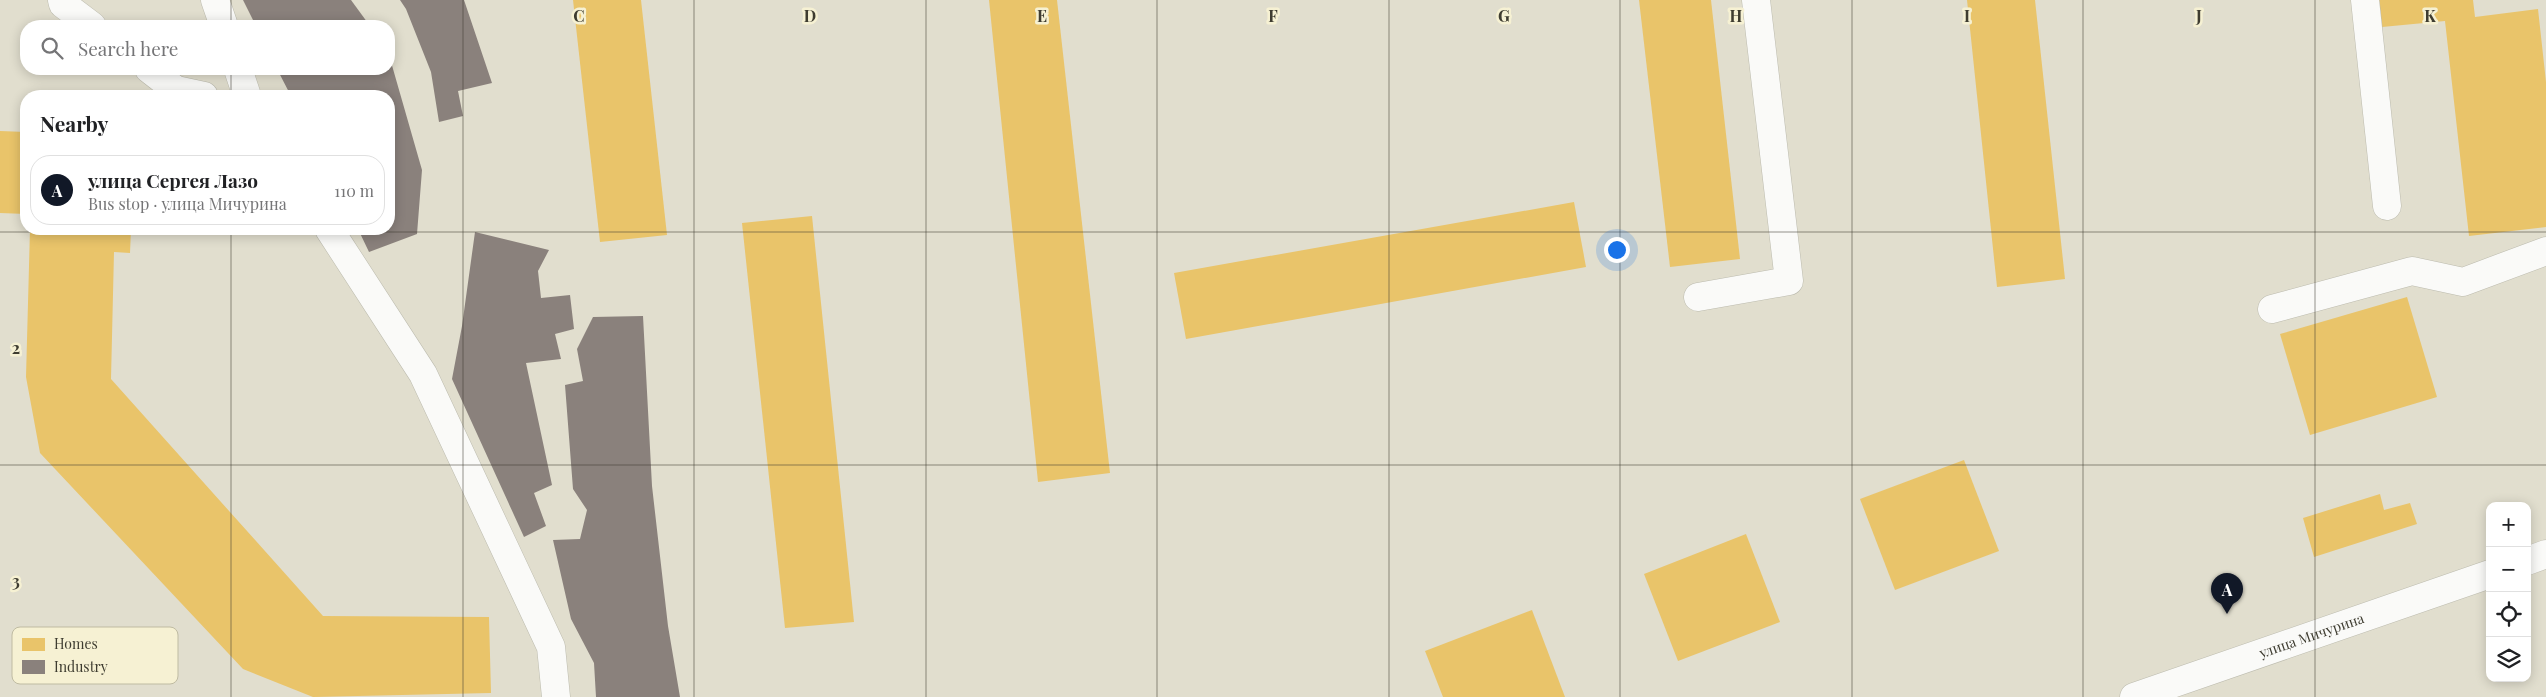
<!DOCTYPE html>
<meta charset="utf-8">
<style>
:root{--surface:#fff;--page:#f2f2f2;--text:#202124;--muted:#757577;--line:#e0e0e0;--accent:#111827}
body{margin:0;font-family:"Playfair Display",serif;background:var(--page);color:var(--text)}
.controls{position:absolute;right:15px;bottom:15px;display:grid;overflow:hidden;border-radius:10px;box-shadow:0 2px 12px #0003}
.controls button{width:45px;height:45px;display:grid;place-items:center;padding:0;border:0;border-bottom:1px solid var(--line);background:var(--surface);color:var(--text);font:25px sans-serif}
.you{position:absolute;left:1616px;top:249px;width:18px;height:18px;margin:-12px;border:4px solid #fff;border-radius:50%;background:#1a73e8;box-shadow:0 0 0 8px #1a73e833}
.badge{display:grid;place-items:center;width:32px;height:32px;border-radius:50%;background:var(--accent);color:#fff;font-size:16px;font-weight:700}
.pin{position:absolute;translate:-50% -41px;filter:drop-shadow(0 1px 2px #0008)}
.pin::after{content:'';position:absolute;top:26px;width:18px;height:15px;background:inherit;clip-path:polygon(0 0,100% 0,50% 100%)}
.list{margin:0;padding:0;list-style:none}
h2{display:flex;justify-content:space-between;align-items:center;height:65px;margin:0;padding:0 20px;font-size:21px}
h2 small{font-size:16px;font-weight:400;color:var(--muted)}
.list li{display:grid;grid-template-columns:32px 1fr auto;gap:15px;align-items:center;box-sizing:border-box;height:70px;margin:0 10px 10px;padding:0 10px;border:1px solid var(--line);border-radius:20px}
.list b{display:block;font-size:19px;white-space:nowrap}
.list p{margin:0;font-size:16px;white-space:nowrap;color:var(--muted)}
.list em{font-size:16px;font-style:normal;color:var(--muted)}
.icon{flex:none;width:28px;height:28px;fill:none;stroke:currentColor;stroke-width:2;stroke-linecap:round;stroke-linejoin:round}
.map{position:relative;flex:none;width:2546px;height:697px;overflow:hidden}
.search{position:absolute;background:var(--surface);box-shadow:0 2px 12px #0003;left:20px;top:20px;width:375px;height:55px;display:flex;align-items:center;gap:12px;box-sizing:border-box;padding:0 18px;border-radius:20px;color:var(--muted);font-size:19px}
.panel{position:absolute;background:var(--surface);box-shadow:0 2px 12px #0003;left:20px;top:90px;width:375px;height:145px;border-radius:20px}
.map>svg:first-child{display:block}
.homes{fill:#e9c46a}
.industry{fill:#8a817c}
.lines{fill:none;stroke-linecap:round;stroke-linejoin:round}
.minor-casing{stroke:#bcbbae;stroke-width:29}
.major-casing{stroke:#bcbbae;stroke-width:29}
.minor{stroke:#fafaf8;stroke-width:28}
.major{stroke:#fafaf8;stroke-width:28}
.grid{fill:none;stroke:#3e3c30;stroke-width:1;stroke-opacity:0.55}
.labels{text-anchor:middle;stroke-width:5;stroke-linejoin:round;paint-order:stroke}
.street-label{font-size:14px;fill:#3e3c30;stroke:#f6f1d3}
.key{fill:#f6f1d3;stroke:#bfbba2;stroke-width:1}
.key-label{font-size:14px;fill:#3e3c30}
.grid-label{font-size:16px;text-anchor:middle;font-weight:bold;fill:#3e3c30;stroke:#f6f1d3;stroke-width:5;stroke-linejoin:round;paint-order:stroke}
</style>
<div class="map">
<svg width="2546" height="697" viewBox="0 0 2546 697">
<rect width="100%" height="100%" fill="#e1dece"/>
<!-- homes -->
<g class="homes">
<path d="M573,0H641L667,235L600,242Z"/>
<path d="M989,0H1057L1110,473L1038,482Z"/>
<path d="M1639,0H1711L1740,259L1670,267Z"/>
<path d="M1967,0H2035L2065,279L1997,287Z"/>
<path d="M2379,0H2473L2475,17L2538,9L2546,82V227L2469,236L2445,21L2382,27Z"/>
<path d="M0,131L26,132V214L0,213Z"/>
<path d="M1574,202L1586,267L1186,339L1174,273Z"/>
<path d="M812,216L854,622L785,628L742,223Z"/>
<path d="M30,229H131L130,253L114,252L111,379L323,616L489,617L491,693L313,697L243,669L40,453L26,377Z"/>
<path d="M2407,297L2437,397L2310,435L2280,334Z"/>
<path d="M1964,460L1999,551L1895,590L1860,499Z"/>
<path d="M2380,494L2384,510L2410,503L2417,524L2314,557L2303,518Z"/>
<path d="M1746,534L1780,622L1678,661L1644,574Z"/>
<path d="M1532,610L1565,697H1443L1425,651Z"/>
</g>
<!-- industry -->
<g class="industry">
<path d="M243,0H351L370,26H256Z"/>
<path d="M400,0H464L492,83L458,91L463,116L439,122L431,72L406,9Z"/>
<path d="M389,55L422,170L417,234L369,252L358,229H389V96H291L277,69H389Z"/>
<path d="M475,232L549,250L538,271L541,298L570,295L574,329L555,334L561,359L526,363L552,485L534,493L546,526L524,537L452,379L462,326Z"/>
<path d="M643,316L652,486L668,626L680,697H596L594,663L571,619L553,540L580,539L587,510L573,489L565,385L583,381L577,349L593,317Z"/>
</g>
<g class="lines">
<!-- minor casing -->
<g class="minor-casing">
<g id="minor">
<path d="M62,0L63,4L92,26"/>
<path d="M215,0L224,26"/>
<path d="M2365,0L2387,206"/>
<path d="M149,69L176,90L204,96"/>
<path d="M238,69L247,96"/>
<path d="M329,229L423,374L551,647L556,697"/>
<path d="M1698,297L1789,281L1756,0"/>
<path d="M2272,309L2412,271L2463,282L2546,251"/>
</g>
</g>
<!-- major casing -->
<g class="major-casing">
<g id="major">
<path d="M2527,561L2546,554"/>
<path id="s1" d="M2134,697L2490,574"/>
</g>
</g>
<!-- minor -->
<use href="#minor" class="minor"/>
<!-- major -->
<use href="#major" class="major"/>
</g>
<!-- grid -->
<path class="grid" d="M231,0V26M463,0V697M694,0V697M926,0V697M1157,0V697M1389,0V697M1620,0V697M1852,0V697M2083,0V697M2315,0V697M231,69V96M231,229V697M0,232H2546M0,465H2546"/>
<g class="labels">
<!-- street labels -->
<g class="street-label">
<text dy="5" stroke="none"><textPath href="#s1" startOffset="188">улица Мичурина</textPath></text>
</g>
</g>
<!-- legend -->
<rect x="12" y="627" width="166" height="57" rx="8" class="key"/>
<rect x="22" y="638" width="23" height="13" fill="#e9c46a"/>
<rect x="22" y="660" width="23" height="14" fill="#8a817c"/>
<g class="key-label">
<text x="54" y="649">Homes</text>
<text x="54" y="672">Industry</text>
</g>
<g class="grid-label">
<text x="579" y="22">C</text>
<text x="810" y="22">D</text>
<text x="1042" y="22">E</text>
<text x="1273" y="22">F</text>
<text x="1504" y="22">G</text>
<text x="1736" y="22">H</text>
<text x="1967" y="22">I</text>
<text x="2199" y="22">J</text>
<text x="2430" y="22">K</text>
<text x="16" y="354">2</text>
<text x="16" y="587">3</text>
</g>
</svg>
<div class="controls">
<button>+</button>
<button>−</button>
<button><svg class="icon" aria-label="locate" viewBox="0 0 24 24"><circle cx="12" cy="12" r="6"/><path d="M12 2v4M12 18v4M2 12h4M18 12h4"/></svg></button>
<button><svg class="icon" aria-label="layers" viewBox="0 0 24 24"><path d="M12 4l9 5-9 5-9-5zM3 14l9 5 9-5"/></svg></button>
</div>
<div class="you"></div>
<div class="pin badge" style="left:2227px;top:614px">A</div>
<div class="search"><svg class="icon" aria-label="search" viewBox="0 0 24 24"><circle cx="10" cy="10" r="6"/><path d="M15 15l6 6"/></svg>Search here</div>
<section class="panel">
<h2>Nearby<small></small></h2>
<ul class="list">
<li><span class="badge">A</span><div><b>улица Сергея Лазо</b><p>Bus stop · улица Мичурина</p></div><em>110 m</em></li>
</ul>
</section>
</div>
